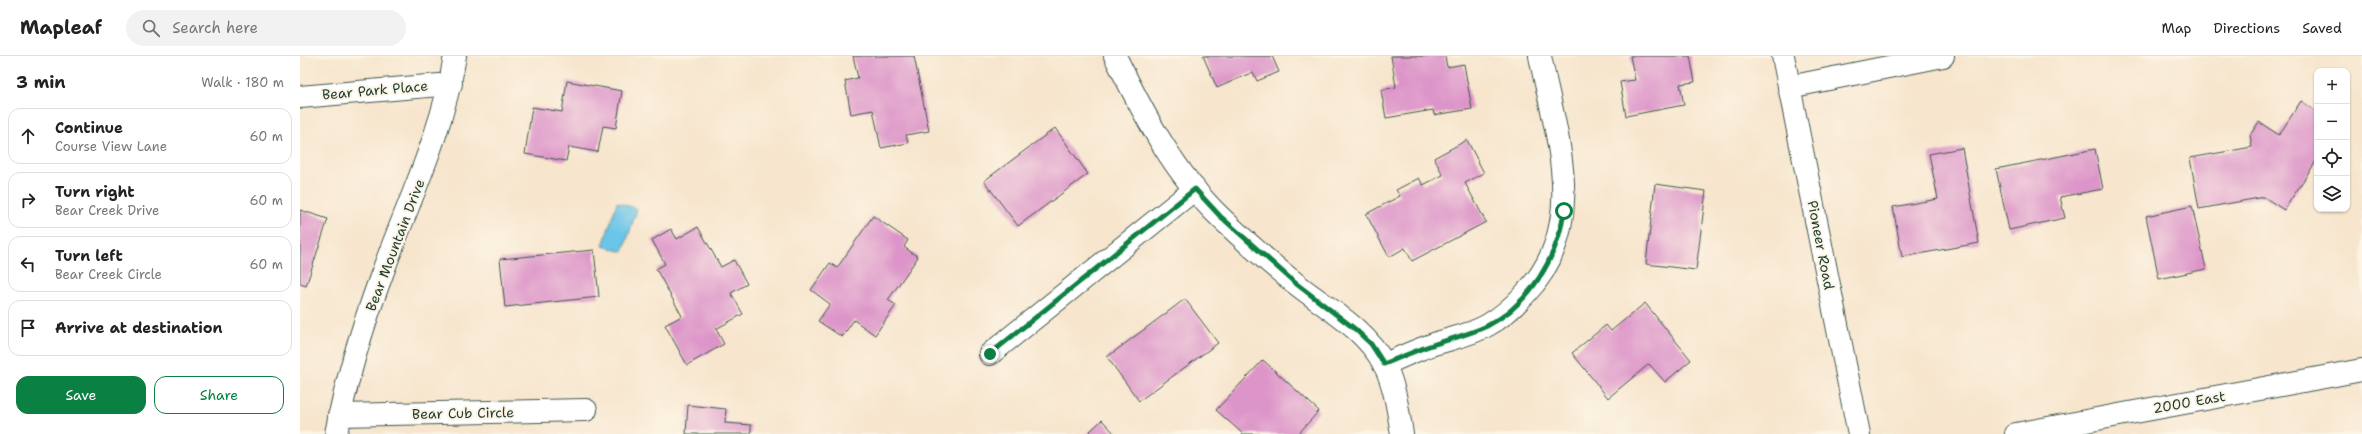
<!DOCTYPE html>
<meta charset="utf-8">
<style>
:root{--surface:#fff;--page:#f2f2f2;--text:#222;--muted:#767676;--line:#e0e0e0;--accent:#0b8043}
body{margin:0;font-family:"Shantell Sans",sans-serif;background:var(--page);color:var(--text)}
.controls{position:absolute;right:12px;top:12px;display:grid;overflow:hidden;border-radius:8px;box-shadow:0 1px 3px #0004}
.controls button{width:36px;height:36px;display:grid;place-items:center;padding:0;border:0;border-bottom:1px solid var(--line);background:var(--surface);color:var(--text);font:20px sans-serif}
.stop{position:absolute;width:12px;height:12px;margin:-9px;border:3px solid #0b8043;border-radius:50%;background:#fff}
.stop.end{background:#0b8043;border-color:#fff;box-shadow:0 1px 4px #0008}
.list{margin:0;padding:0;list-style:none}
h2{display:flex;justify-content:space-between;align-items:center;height:52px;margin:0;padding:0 16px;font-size:17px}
h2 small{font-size:13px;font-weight:400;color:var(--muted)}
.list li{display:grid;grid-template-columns:26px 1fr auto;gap:12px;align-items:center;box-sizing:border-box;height:56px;margin:0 8px 8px;padding:0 8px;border:1px solid var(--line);border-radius:12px}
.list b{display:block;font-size:15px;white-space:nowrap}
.list p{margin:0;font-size:13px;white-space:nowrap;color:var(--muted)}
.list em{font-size:13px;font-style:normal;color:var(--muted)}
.actions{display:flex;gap:8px;padding:12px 16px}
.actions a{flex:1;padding:9px 0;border:1px solid var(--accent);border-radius:12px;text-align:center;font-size:14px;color:var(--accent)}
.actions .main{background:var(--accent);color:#fff}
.icon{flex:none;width:22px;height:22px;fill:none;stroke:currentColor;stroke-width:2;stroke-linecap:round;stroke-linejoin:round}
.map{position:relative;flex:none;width:2062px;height:378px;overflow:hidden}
header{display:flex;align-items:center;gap:24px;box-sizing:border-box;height:56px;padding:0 20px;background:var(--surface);border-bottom:1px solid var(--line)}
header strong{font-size:19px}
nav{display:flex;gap:22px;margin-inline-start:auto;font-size:14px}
.search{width:280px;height:36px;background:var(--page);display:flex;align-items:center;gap:10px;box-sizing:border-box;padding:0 14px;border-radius:22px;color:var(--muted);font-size:15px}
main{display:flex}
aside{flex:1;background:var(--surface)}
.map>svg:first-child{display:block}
.water{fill:#6ac5e8;stroke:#44818e}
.building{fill:#dd95c9}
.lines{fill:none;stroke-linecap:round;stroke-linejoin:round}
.minor-casing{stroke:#3f564b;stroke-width:24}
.tertiary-casing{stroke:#3f564b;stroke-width:24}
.minor{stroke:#fff;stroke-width:22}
.tertiary{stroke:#fff;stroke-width:22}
.route{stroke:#0b8043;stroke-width:5}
.labels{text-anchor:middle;stroke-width:4;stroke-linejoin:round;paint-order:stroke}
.street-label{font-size:14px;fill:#1f3d34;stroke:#fcf5e5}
</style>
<header>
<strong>Mapleaf</strong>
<div class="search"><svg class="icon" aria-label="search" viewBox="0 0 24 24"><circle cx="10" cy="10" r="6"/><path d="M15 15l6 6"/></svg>Search here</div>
<nav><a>Map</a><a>Directions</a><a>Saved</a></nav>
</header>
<main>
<aside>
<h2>3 min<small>Walk · 180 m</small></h2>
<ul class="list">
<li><svg class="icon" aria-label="ahead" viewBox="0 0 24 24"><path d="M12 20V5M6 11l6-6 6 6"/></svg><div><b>Continue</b><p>Course View Lane</p></div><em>60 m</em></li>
<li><svg class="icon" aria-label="right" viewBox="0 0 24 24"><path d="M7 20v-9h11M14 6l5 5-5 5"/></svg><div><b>Turn right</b><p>Bear Creek Drive</p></div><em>60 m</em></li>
<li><svg class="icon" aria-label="left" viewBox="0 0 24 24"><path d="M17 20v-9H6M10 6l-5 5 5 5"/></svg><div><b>Turn left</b><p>Bear Creek Circle</p></div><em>60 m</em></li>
<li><svg class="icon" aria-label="arrive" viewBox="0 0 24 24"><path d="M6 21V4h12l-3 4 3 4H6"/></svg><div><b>Arrive at destination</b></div></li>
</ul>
<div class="actions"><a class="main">Save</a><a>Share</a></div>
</aside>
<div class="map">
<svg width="2062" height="378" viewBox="0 0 2062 378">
<rect width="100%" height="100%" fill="#fcf5e5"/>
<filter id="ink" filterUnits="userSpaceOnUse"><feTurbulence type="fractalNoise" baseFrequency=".025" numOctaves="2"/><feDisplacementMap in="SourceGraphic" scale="8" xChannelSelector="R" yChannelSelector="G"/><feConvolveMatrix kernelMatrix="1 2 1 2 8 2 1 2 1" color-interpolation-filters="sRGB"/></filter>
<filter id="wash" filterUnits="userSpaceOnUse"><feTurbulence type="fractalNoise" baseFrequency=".012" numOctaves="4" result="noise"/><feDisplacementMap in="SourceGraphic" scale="16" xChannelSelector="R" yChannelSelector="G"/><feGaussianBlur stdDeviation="0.9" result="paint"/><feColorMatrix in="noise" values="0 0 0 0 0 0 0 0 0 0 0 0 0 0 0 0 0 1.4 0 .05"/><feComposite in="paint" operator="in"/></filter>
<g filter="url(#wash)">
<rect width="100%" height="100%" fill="#f7e5cd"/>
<!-- water -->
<path class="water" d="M317,146L337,153L323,196L303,190Z"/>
<g id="blocks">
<!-- building -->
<g class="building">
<path d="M553,0H614L629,75L606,79L608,87L581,92L573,54L551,58L545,25L558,22Z"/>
<path d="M903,0H972L979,16L957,25L953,16L917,32Z"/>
<path d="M1091,0H1145L1147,11L1164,8L1172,53L1134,59L1133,54L1086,62L1081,34L1096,31Z"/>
<path d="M1330,0H1390L1395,26L1380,28L1384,49L1326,60L1320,26L1335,24Z"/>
<path d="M267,25L322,35L316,72L303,70L298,96L269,91L266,105L225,98L232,51L262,56Z"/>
<path d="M2001,45L2017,56V104L1984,154L1964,141L1899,153L1890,102L1952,91L1950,79L1959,66L1979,79Z"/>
<path d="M755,72L788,118L718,170L684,125Z"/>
<path d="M1167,84L1184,117L1165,127L1186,166L1112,205L1105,192L1089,201L1066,158L1100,140L1096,134L1119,122L1123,129L1143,119L1134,102Z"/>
<path d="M1662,92L1679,187L1602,201L1593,151L1638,143L1629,98Z"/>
<path d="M1795,93L1803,133L1760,141L1765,162L1709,174L1696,113Z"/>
<path d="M1355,128L1406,135L1396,214L1346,208Z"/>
<path d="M1892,150L1906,213L1859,223L1846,160Z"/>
<path d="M0,154L28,163L6,230L0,228Z"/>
<path d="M573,160L608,184L604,191L618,201L588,244L596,249L575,279L554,264L542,281L518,265L530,248L511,234L530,207L537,212Z"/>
<path d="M398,171L421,211L434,204L447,228L431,237L443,258L416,273L424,288L387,309L365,269L382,260L356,213L365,208L352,184L371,173L377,183Z"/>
<path d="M294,194L299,241L205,251L200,203Z"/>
<path d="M885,243L918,287L839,345L807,301Z"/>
<path d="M1345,247L1391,304L1365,326L1349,308L1308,342L1272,297L1306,269L1311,275Z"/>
<path d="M963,304L1019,355L998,378H943L916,354Z"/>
<path d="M388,349L426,353L425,367L451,369V378H386Z"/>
<path d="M802,364L815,378H787Z"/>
</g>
</g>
</g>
<g filter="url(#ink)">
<use href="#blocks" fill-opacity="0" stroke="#3f564b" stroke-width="1"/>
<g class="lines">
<!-- minor casing -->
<g class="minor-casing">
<g id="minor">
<path d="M815,0C843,57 874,117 920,161C944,184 969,207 995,227C1026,252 1065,272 1084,308C1095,329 1098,355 1102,378"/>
<path d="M1489,31L1643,0"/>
<path d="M0,41L151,28"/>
<path d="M690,298L895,133"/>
<path d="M1084,309C1100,301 1117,294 1134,288C1152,282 1171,279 1188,269C1202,261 1214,250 1225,238C1290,171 1256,80 1240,0"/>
<path d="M39,359L286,354"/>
<path d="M36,378C46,324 63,269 82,218C108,146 143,76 155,0"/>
<path d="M1716,378L2062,314"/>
</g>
</g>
<!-- tertiary casing -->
<g class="tertiary-casing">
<path id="tertiary" d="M1483,0L1559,378"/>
</g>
<!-- minor -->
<use href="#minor" class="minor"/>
<!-- tertiary -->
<use href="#tertiary" class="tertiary"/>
</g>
</g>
<g class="lines" filter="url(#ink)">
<!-- route -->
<path class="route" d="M690,298L895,133L920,160L994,226L1055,273L1071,288L1084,308C1101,301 1117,294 1135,288C1153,282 1170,278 1187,270C1230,248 1258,201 1264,155"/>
</g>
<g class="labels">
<!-- street labels -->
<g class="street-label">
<text transform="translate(75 34) rotate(-5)" y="5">Bear Park Place</text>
<text transform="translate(95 189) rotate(-69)" y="5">Bear Mountain Drive</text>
<text transform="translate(1521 189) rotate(79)" y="5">Pioneer Road</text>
<text transform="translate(1889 346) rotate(-10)" y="5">2000 East</text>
<text transform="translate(163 357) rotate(-1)" y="5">Bear Cub Circle</text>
</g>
</g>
</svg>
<div class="controls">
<button>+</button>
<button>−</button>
<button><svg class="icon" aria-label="locate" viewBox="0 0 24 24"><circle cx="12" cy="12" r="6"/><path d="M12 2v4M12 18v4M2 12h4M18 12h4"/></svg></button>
<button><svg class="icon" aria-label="layers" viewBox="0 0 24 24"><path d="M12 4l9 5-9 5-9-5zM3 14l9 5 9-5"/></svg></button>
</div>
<div class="stop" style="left:1264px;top:155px"></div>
<div class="stop end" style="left:690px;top:298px"></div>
</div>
</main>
